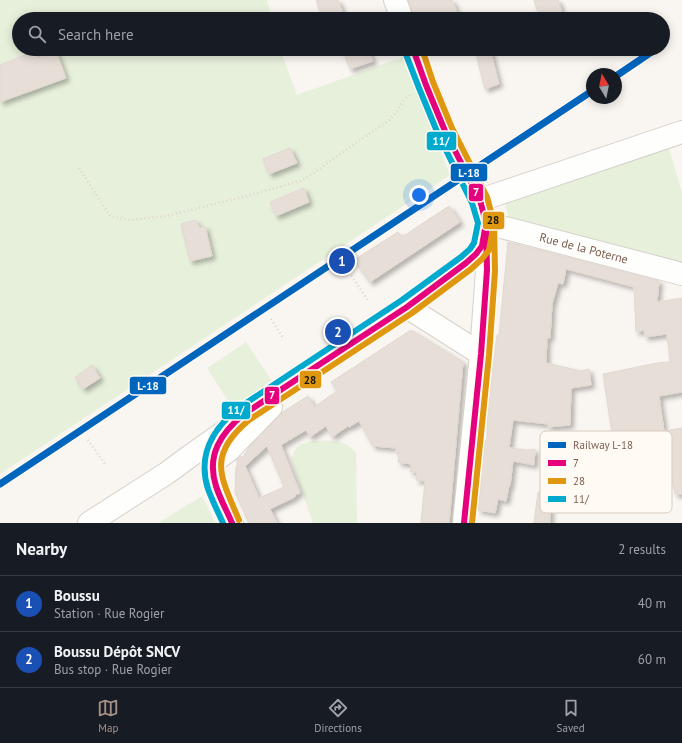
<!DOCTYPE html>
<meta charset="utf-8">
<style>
:root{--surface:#171b24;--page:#20242c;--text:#f1f3f6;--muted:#9ea1a6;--line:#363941;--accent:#a69286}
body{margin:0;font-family:"PT Sans",sans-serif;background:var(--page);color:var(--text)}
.compass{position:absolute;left:586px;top:68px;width:36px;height:36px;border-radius:50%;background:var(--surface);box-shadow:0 2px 10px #0003;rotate:350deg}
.you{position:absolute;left:419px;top:195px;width:14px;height:14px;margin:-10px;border:3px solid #fff;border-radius:50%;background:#1a73e8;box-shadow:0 0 0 6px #1a73e833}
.badge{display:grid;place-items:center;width:26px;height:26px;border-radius:50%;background:var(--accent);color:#fff;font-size:13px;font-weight:700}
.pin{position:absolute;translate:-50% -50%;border:2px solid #fff;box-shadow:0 1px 4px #0006}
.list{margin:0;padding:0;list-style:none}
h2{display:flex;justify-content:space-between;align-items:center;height:52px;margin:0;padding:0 16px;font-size:17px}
h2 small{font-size:13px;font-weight:400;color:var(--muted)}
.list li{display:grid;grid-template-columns:26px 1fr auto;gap:12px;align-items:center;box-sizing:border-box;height:56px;padding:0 16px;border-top:1px solid var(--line)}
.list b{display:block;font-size:15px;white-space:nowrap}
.list p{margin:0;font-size:13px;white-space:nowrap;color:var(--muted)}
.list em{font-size:13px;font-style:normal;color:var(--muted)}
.icon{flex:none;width:22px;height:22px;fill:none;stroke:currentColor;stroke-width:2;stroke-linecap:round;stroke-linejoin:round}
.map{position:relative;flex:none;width:682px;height:523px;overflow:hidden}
.search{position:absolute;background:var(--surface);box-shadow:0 2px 10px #0003;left:12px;right:12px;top:12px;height:44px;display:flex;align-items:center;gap:10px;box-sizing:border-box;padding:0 14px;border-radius:22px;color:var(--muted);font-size:15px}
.sheet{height:164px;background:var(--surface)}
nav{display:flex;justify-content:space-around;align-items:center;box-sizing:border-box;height:56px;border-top:1px solid var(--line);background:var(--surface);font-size:11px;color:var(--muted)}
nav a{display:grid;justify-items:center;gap:2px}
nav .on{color:var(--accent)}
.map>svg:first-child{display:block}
.green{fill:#e7f0db}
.building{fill:#e6ded7;stroke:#e2d8d2;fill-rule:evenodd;filter:url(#shadow)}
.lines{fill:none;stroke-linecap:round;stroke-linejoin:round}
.minor-casing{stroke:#d7d1cb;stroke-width:24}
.path{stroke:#dcd5d0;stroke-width:2.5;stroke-dasharray:1 3;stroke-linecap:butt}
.minor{stroke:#fefefd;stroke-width:22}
.bus-1-casing{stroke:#fffaf3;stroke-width:9}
.bus-2-casing{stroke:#fffaf3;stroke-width:9}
.bus-3-casing{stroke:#fffaf3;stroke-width:9}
.bus-1{stroke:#e5007d;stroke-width:6}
.bus-2{stroke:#de970f;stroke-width:6}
.bus-3{stroke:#00a9ce;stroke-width:6}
.rail-1-casing{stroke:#fffaf3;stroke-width:10}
.rail-1{stroke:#0065bd;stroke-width:7}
.labels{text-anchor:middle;stroke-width:3;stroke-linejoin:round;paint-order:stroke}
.street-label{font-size:12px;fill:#7a5c4d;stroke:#fffaf3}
.key{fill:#fffaf3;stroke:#d7cbc1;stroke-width:1}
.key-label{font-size:11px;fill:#7a5c4d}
.line-badge{stroke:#fffaf3;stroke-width:1.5}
.badge-label{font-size:11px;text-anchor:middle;font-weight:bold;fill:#fff}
.pale-badge-label{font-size:11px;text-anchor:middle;font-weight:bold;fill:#111}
</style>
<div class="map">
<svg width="682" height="523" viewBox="0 0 682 523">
<defs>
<filter id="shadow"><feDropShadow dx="3.5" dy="3.5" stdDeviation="2" flood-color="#0004"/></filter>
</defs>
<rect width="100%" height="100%" fill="#f9f5f0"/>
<!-- green -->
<g class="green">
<path d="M0,0H267L272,19H19V49H280L297,95L403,57L450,175L0,474Z"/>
<path d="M669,148L682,193V270L511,224L504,202Z"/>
<path d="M246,342L272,381L232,407L207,368Z"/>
<path d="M313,441C331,441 344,438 356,453L357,523H313L291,460C295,446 299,444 313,441Z"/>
<path d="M202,496L215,523H158Z"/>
</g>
<!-- building -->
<g class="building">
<path d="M316,0H338L343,13L329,19H323Z"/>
<path d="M408,0H452L460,19H414V15Z"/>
<path d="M534,0H558L564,19H540Z"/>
<path d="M342,49H368L373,61L350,69Z"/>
<path d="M475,49H490L499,84L485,89L483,82Z"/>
<path d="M35,51L38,58L56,51L66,78L0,102V65Z"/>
<path d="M290,148L297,163L269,174L263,159Z"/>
<path d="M304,188L309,202L276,216L270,202Z"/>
<path d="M449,206L460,222L370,282L354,260L398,232L402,237Z"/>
<path d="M195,220L200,228L205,226L212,256L190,261L181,224Z"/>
<path d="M508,242L659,281L657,302L682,298V392L659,396L664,431L682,428V494H675L668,459L633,464L638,497L622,499L603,374L657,363L670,362L667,334L645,337L644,330L636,332L634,287L566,269L563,284L558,283L552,304L550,338H547L546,363L581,371L589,369L591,385L571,388L570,425L548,427V424L513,420L509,448L528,450L535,449L534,465L513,461L510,486H509L506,501L498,499L495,513L478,510L485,441L487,439L488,410L497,335H499Z"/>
<path d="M411,330L463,362L449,523H421L425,481L416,480L417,472H410L411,464L398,462L399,452L396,453V448L373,446L359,421L349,427L348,426L332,437L326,426L310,437L306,430L281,445L300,493L295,495V497L270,509L277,523H249L235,492L236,468V467L237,466V459L241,456L242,458L250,446L281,413L308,396L314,407L337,391L331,382ZM267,446L284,487L259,498L245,466Z"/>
<path d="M92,365L100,378L83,389L75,377Z"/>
<path d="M550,491V523H534L538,492Z"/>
</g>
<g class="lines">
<!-- minor casing -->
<g class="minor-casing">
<g id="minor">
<path d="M395,0L402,19"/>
<path d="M413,49L426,85L445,131L480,200L486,223L487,270L481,354L464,523"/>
<path d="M480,200L682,132"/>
<path id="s1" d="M486,223L682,274"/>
<path d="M407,307L481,354"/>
<path d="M213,462L228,451L271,407"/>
<path d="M89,523L167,473L190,456L224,432"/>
<path d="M232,523C227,511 221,499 216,486C206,456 220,432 244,414L407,307L466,263L476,254L482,246L485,232"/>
</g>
</g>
<!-- path -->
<g class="path">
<path d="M79,168L110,216L130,220L167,216L255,194L303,180L389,120L397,111L404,100L410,95"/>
<path d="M347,269L369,302"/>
<path d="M271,319L283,338"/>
<path d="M88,440L105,464"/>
</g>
<!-- minor -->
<use href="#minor" class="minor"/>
<!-- bus-1 casing -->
<g class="bus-1-casing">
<g id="bus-1">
<path d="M232,523C227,511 220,499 216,486C206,455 221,433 244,414L407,307L466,263L476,254L482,246L486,223L480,200L445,131L426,85L413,49"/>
<path d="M464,523L481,354L487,270L486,222"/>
</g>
</g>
<!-- bus-2 casing -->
<g class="bus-2-casing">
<g id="bus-2">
<path d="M239,520C221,477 206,456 249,420L412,313L471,269L482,259L489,250L494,223L487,197L452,128L433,82L422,49"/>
<path d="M472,523L489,355L495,271L494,222"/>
</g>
</g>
<!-- bus-3 casing -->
<g class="bus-3-casing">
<path id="bus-3" d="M223,523C218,512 212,500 208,489C197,454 213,428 240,407L402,300L461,257L470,249L474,243L478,223L472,203L438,134L419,88L405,52"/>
</g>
<!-- bus-1 -->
<use href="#bus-1" class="bus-1"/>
<!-- bus-2 -->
<use href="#bus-2" class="bus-2"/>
<!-- bus-3 -->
<use href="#bus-3" class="bus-3"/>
<!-- rail-1 casing -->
<g class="rail-1-casing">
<g id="rail-1">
<path d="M616,76L656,49"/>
<path d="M0,484L592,91"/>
</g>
</g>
<!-- rail-1 -->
<use href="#rail-1" class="rail-1"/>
</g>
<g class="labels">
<!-- street labels -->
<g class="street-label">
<text dy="4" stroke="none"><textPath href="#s1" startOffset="101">Rue de la Poterne</textPath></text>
</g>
</g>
<!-- legend -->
<rect x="540" y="431" width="132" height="82" rx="6" class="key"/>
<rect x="548" y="442" width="18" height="6" fill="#0065bd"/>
<rect x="548" y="460" width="18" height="6" fill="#e5007d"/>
<rect x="548" y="478" width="18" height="6" fill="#de970f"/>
<rect x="548" y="496" width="18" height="6" fill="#00a9ce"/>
<g class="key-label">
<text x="573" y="449">Railway L-18</text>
<text x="573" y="467">7</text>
<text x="573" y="485">28</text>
<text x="573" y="503">11/</text>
</g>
<g class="line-badge">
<rect x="426" y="131" width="31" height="20" rx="4" fill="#00a9ce"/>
<rect x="450" y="163" width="38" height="19" rx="4" fill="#0065bd"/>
<rect x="468" y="183" width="16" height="19" rx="4" fill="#e5007d"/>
<rect x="482" y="211" width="23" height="19" rx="4" fill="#de970f"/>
<rect x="299" y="370" width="23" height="19" rx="4" fill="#de970f"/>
<rect x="129" y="376" width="38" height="19" rx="4" fill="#0065bd"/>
<rect x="264" y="386" width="16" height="19" rx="4" fill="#e5007d"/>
<rect x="221" y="401" width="30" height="19" rx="4" fill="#00a9ce"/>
</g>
<g class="badge-label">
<text x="441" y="145">11/</text>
<text x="469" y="177">L-18</text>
<text x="476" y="196">7</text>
<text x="148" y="390">L-18</text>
<text x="272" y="399">7</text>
<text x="236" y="414">11/</text>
</g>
<g class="pale-badge-label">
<text x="493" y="224">28</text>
<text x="310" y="384">28</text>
</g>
</svg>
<svg class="compass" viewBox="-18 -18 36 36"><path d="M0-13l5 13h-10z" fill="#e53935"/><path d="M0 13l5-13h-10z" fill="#9ea1a6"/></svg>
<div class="you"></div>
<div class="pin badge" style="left:342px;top:261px;background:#1a4fb4">1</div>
<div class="pin badge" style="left:338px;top:332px;background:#1a4fb4">2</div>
<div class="search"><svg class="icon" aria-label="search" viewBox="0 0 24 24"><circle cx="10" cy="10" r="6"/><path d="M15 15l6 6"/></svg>Search here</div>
</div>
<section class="sheet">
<h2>Nearby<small>2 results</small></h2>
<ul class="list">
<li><span class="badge" style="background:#1a4fb4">1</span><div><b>Boussu</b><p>Station · Rue Rogier</p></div><em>40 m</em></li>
<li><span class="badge" style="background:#1a4fb4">2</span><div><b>Boussu Dépôt SNCV</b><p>Bus stop · Rue Rogier</p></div><em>60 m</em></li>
</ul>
</section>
<nav>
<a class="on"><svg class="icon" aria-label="map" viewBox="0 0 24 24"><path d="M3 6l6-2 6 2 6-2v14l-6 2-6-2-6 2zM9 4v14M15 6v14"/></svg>Map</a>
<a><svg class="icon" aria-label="directions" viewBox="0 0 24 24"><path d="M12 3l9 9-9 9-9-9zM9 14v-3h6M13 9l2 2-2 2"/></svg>Directions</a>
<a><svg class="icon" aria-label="saved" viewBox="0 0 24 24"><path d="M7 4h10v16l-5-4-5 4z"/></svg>Saved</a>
</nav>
